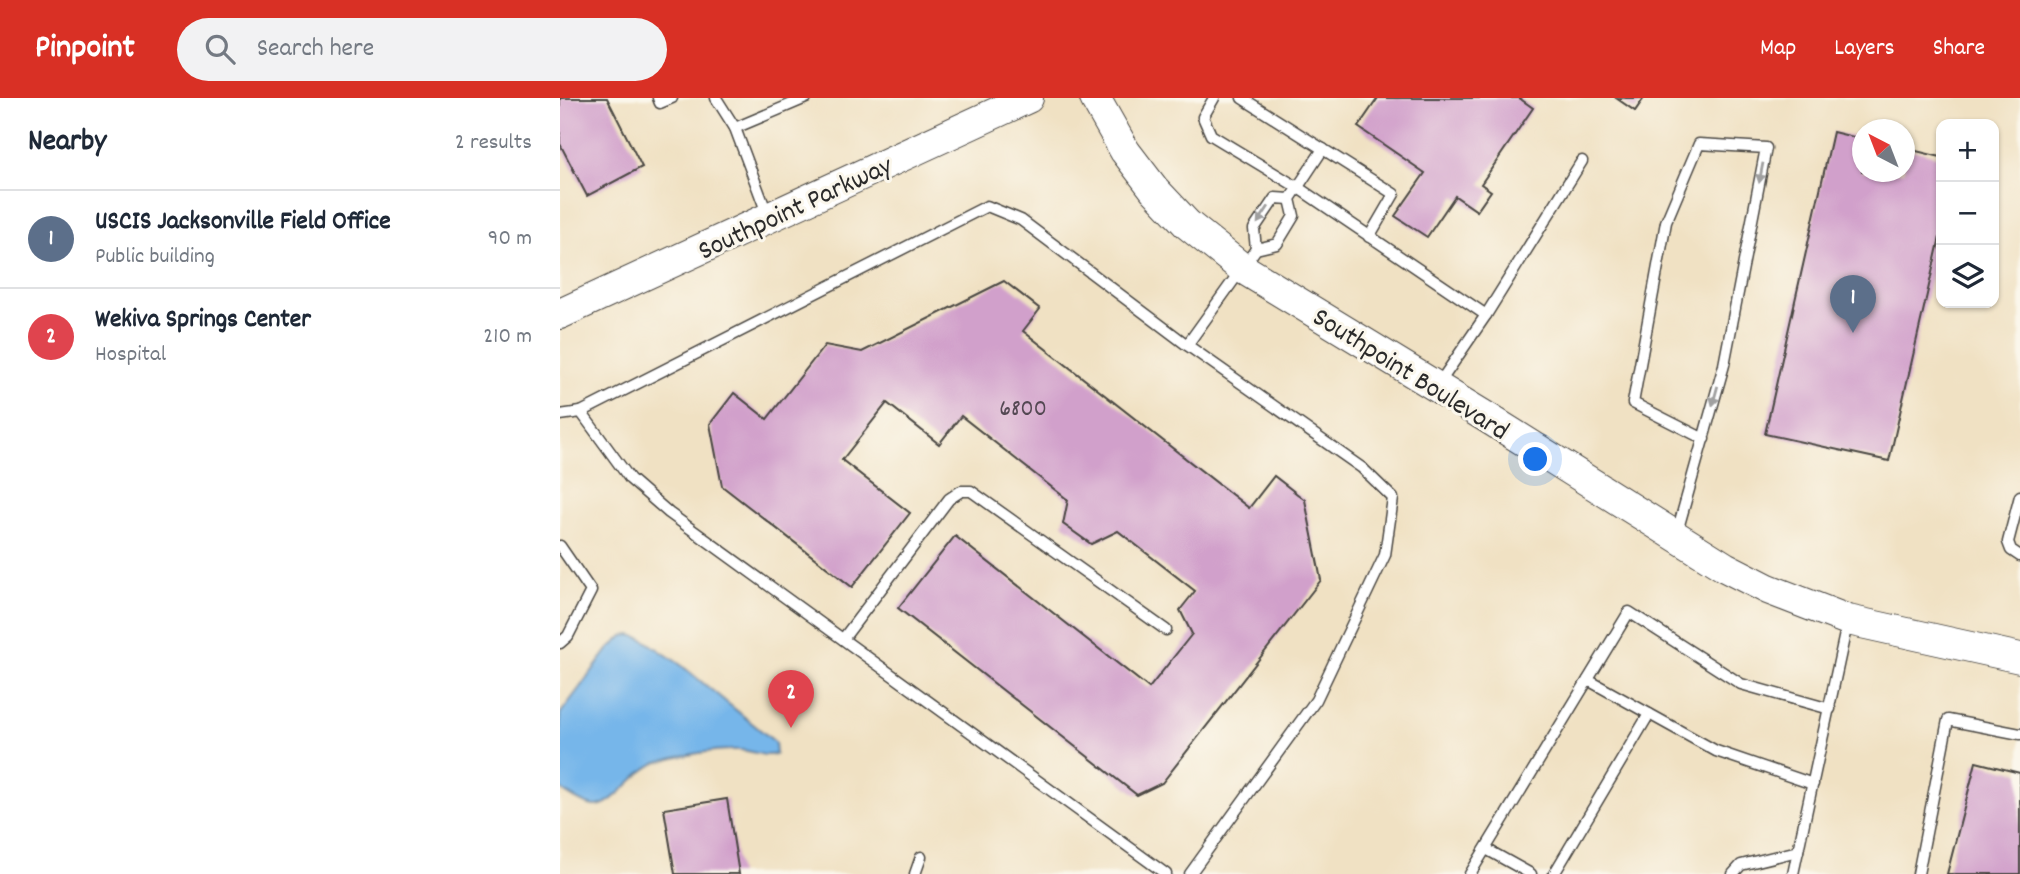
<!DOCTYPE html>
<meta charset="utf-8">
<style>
:root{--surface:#fff;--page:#f2f2f3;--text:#1f2937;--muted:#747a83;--line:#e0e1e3;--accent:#d93025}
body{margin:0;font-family:Dekko,sans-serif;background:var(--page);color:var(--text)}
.controls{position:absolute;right:21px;top:21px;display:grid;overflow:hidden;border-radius:14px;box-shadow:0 2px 5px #0004}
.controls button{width:63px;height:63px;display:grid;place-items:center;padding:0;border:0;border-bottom:2px solid var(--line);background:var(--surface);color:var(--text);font:35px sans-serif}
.compass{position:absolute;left:1292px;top:21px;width:63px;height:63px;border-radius:50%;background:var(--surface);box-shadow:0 2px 5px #0004;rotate:318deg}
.you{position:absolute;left:976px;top:362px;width:24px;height:24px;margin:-18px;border:5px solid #fff;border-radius:50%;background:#1a73e8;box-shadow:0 0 0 10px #1a73e833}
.badge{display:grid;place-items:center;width:46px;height:46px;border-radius:50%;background:var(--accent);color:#fff;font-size:23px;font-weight:700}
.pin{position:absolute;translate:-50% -58px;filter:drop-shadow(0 2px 4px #0008)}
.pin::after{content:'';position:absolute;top:37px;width:24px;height:21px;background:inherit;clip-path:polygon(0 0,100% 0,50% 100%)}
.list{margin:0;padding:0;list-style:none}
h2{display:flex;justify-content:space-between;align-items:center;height:91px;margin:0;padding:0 28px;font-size:30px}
h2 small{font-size:23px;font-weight:400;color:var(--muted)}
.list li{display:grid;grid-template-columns:46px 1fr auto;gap:21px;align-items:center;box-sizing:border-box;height:98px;padding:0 28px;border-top:2px solid var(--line)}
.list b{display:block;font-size:26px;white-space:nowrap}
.list p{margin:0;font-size:23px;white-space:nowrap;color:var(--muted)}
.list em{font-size:23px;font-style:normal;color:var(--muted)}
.icon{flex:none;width:38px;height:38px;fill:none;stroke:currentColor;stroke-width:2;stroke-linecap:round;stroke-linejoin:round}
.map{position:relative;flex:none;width:1460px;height:776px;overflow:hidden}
header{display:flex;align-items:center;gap:42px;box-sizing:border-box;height:98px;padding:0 35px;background:var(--accent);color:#fff}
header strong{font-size:33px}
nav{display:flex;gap:38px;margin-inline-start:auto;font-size:24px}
.search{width:490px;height:63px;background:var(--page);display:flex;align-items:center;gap:18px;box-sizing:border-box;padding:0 24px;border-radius:38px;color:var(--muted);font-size:26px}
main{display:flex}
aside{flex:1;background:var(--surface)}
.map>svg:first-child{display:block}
.water{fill:#76b6ea;stroke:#50708a;stroke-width:2}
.building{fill:#d1a0cb}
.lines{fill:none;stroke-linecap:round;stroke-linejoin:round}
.lane-casing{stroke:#494642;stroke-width:13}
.secondary-casing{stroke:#494642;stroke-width:32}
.lane{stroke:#fff;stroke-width:10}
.secondary{stroke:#fff;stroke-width:30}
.oneway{fill:#a0a0a0}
.labels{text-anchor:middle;stroke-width:6;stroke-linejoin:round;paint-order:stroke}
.number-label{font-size:24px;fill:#544853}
.street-label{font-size:28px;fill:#2b2b2b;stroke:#fbf7ec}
</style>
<header>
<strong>Pinpoint</strong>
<div class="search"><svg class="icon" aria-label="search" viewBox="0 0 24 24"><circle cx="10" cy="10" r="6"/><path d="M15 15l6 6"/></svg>Search here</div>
<nav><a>Map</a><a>Layers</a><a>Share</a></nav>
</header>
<main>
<aside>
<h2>Nearby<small>2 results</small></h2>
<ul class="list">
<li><span class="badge" style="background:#5c6f8a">1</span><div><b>USCIS Jacksonville Field Office</b><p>Public building</p></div><em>90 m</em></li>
<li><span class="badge" style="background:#e0444e">2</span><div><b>Wekiva Springs Center</b><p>Hospital</p></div><em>210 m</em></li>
</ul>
</aside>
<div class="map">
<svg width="1460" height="776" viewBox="0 0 1460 776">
<rect width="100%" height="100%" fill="#fbf7ec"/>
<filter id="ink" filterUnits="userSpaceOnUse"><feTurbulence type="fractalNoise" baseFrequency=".0143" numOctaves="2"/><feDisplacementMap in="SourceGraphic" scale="14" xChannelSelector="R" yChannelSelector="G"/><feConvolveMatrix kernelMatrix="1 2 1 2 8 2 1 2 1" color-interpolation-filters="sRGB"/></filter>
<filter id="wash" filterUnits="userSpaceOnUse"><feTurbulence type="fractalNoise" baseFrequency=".00686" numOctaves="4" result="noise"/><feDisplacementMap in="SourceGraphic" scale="28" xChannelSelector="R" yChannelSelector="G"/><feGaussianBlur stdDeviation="1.57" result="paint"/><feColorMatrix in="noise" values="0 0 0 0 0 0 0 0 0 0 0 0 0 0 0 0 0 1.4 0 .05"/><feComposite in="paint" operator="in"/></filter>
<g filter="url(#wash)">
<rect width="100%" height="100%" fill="#f0e1c3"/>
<!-- water -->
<path class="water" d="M71,537L83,541L121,567L215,644L216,656C203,660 192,652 179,652C153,651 124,657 99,664C77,670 54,710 34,708C21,706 10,697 0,691V616L48,552L63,538Z"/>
<g id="blocks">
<!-- building -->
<g class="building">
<path d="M0,0H47L82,69L27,98L0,46Z"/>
<path d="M818,0H959L973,10L921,86L931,93L917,113L895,98L867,139L835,118L865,75L798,29Z"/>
<path d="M1056,0H1084L1075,13Z"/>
<path d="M1273,34L1302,41V74H1344V50L1381,59V135L1329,363L1205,336Z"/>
<path d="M444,183L480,211L463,233L689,410L714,378L745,402L761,482L602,685L577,697L338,510L395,438L589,590L632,536L620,512L635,493L558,433L531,446L503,426L508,402L401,318L379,346L327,305L282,362L350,415L292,489L162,388L150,326L174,295L207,321L265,247L302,254Z"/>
<path d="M1416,664L1460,675V776H1387Z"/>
<path d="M167,701L179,776H115L104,711Z"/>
</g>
</g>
</g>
<g filter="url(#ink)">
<use href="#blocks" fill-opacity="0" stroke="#494642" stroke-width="2"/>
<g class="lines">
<!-- lane casing -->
<g class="lane-casing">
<g id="lane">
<path d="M98,0L100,5L112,0"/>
<path d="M156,0L175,30L208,118"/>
<path d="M654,0L643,19L651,37L737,89L926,217"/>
<path d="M682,0L834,96L809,139"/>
<path d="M175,30L246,0"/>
<path d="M696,151L694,131L715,100L730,101"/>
<path d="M878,287L926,217L1022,63"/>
<path d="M21,314L427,108L461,122L627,247"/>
<path d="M0,317L21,314L70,381L109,415L606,776"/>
<path d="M1460,398L1448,444L1451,452L1460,458"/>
<path d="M1117,434L1164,267L1206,50L1139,46L1106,124L1073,305L1144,341"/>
<path d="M0,448L31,493L8,538L0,545"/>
<path d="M283,541L389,401L401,393H411L606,532"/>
<path d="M1028,582L1156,653L1253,686"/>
<path d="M926,751L971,776"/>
<path d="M355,776L361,759"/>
<path d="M630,776L756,602L825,457L833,400L802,370L627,247L696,151L717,146L734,118L730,101L763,51"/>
<path d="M910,776L1069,514L1181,586L1270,611"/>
<path d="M994,776L1089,616"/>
<path d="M1173,776L1181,767L1238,753"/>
<path d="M1233,776L1287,526"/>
<path d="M1358,776L1388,622L1460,636"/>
</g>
</g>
<!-- secondary casing -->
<g class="secondary-casing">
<g id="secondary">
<path d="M535,0L565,53L594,91L627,126L682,170L931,322L1165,469L1208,491L1288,522L1460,560"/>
<path d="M0,216L468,0"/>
</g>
</g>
<!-- lane -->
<use href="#lane" class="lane"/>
<!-- secondary -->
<use href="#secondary" class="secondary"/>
</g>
<!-- one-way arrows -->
<defs><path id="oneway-solid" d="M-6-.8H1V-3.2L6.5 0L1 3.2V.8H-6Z" transform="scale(1.75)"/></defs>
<g class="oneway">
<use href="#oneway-solid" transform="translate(1201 75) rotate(101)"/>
<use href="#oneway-solid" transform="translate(703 117) rotate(124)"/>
<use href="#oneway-solid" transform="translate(1155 298) rotate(105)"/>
</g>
</g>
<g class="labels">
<!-- number labels -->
<g class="number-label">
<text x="463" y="317">6800</text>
</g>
<!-- street labels -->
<g class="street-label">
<text transform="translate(234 108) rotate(-25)" y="10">Southpoint Parkway</text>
<text transform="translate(852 274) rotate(32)" y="10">Southpoint Boulevard</text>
</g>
</g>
</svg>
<div class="controls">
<button>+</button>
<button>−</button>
<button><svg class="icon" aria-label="layers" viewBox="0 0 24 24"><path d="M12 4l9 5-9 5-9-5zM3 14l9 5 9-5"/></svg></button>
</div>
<svg class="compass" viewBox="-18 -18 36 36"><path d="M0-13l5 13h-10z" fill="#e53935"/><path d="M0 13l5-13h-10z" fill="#747a83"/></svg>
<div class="you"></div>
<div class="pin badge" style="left:1293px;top:235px;background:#5c6f8a">1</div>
<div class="pin badge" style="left:231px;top:630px;background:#e0444e">2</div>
</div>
</main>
